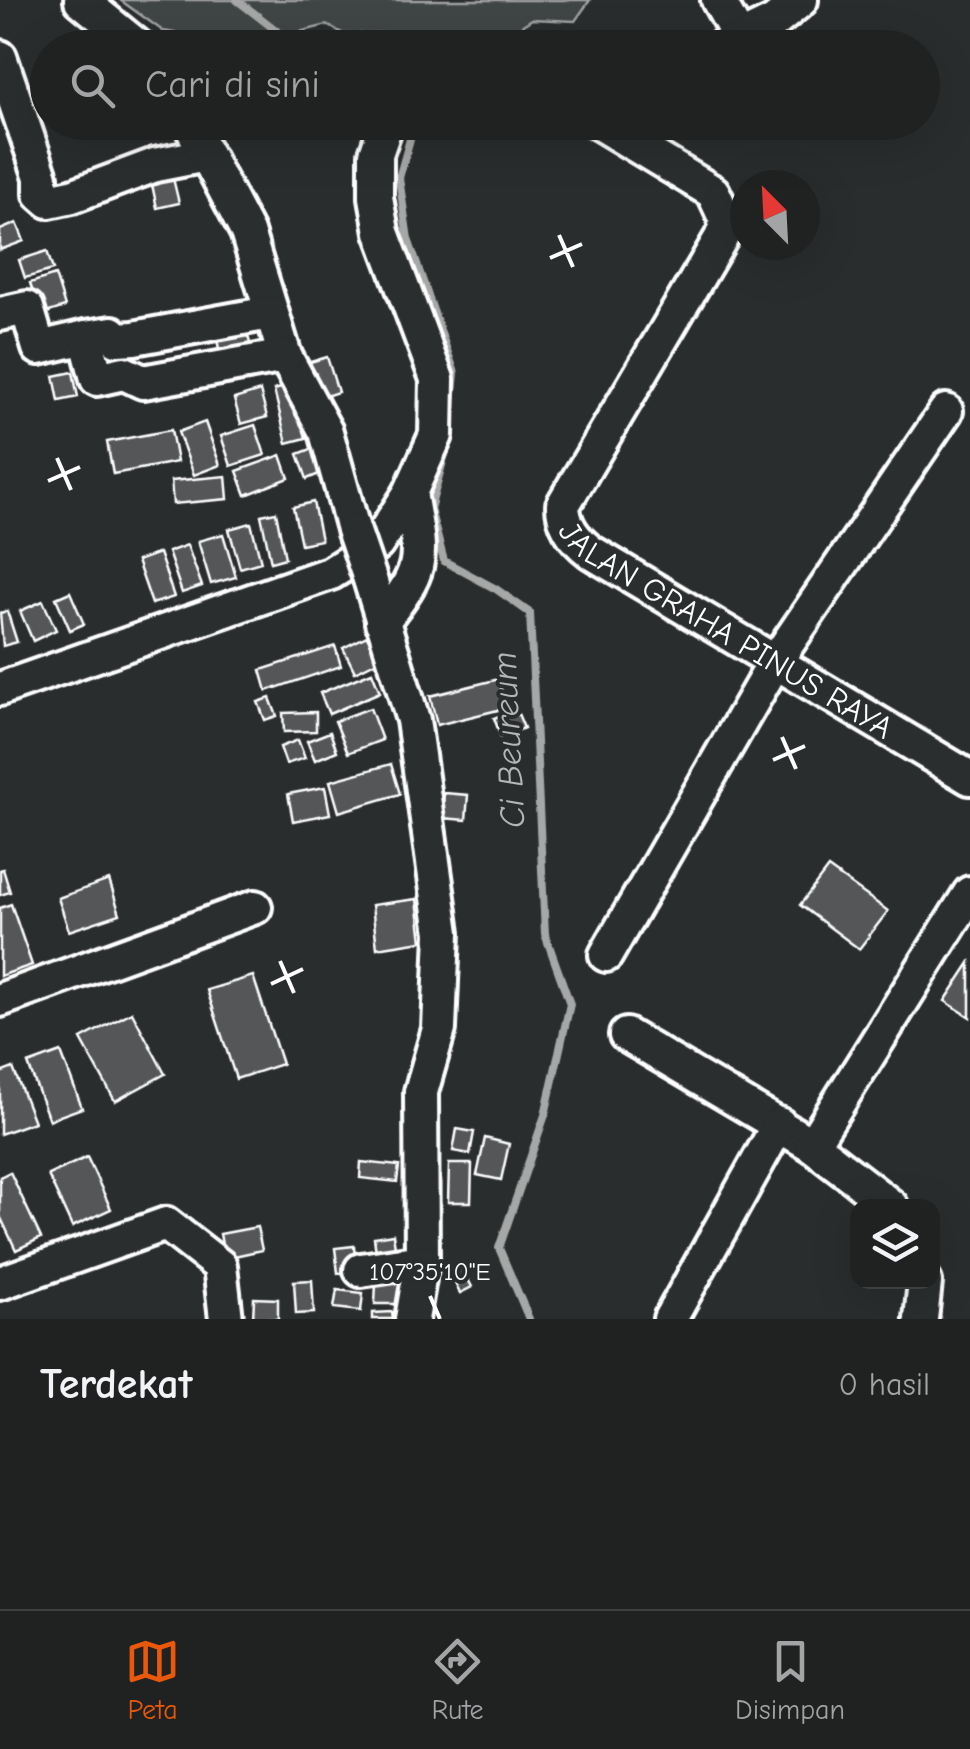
<!DOCTYPE html>
<html lang="id">
<meta charset="utf-8">
<style>
:root{--surface:#202222;--page:#2d2f2f;--text:#f1f3f6;--muted:#a2a4a5;--line:#3d3f40;--accent:#ea580c}
body{margin:0;font-family:"Comic Neue",sans-serif;background:var(--page);color:var(--text)}
.controls{position:absolute;right:30px;bottom:30px;display:grid;overflow:hidden;border-radius:20px;box-shadow:0 10px 40px #0002}
.controls button{width:90px;height:90px;display:grid;place-items:center;padding:0;border:0;border-bottom:2px solid var(--line);background:var(--surface);color:var(--text);font:50px sans-serif}
.compass{position:absolute;left:730px;top:170px;width:90px;height:90px;border-radius:50%;background:var(--surface);box-shadow:0 10px 40px #0002;rotate:336deg}
.list{margin:0;padding:0;list-style:none}
h2{display:flex;justify-content:space-between;align-items:center;height:130px;margin:0;padding:0 40px;font-size:42px}
h2 small{font-size:32px;font-weight:400;color:var(--muted)}
.icon{flex:none;width:55px;height:55px;fill:none;stroke:currentColor;stroke-width:2;stroke-linecap:round;stroke-linejoin:round}
.map{position:relative;flex:none;width:970px;height:1319px;overflow:hidden}
.search{position:absolute;background:var(--surface);box-shadow:0 10px 40px #0002;left:30px;right:30px;top:30px;height:110px;display:flex;align-items:center;gap:25px;box-sizing:border-box;padding:0 35px;border-radius:55px;color:var(--muted);font-size:38px}
.sheet{height:290px;background:var(--surface)}
nav{display:flex;justify-content:space-around;align-items:center;box-sizing:border-box;height:140px;border-top:2px solid var(--line);background:var(--surface);font-size:28px;color:var(--muted)}
nav a{display:grid;justify-items:center;gap:5px}
nav .on{color:var(--accent)}
.map>svg:first-child{display:block}
.green{fill:#414445;stroke:#a0a2a2;stroke-width:2.5}
.lines{fill:none;stroke-linecap:round;stroke-linejoin:round}
.stream{stroke:#a6a7a7;stroke-width:8}
.building{fill:#555758;stroke:#fff;stroke-width:2.5}
.minor-casing{stroke:#fff;stroke-width:40}
.minor{stroke:#2a2d2e;stroke-width:32}
.minor-bridge-casing{stroke:#fff;stroke-width:40;stroke-linecap:butt}
.minor-bridge{stroke:#2a2d2e;stroke-width:32}
.ticks{fill:none;stroke:#fff;stroke-width:4}
.labels{text-anchor:middle;stroke-width:8;stroke-linejoin:round;paint-order:stroke}
.street-label{font-size:32px;fill:#fff;stroke:#2a2d2e}
.water-label{font-size:35px;font-style:italic;fill:#b4b6b6;stroke:#2a2d2e}
.ticks-label{font-size:25px;text-anchor:middle;fill:#fff;stroke:#2a2d2e;stroke-width:8;stroke-linejoin:round;paint-order:stroke}
</style>
<div class="map">
<svg width="970" height="1319" viewBox="0 0 970 1319">
<rect width="100%" height="100%" fill="#2a2d2e"/>
<filter id="ink" filterUnits="userSpaceOnUse"><feTurbulence type="fractalNoise" baseFrequency=".01" numOctaves="2"/><feDisplacementMap in="SourceGraphic" scale="20" xChannelSelector="R" yChannelSelector="G"/><feConvolveMatrix kernelMatrix="1 2 1 2 8 2 1 2 1" color-interpolation-filters="sRGB"/></filter>
<g filter="url(#ink)">
<!-- green -->
<path class="green" d="M120,0H590L575,21L532,19L515,30L448,39H427L407,32L344,34L327,25L246,45L163,31Z"/>
<g class="lines">
<!-- stream -->
<g class="stream">
<path d="M237,0L299,48"/>
<path d="M410,139L399,178L408,239L455,373L452,404"/>
<path d="M448,443L430,509L444,561L496,589L530,613L545,934L570,1004L545,1115L499,1248L529,1319"/>
</g>
</g>
<!-- building -->
<g class="building">
<path d="M171,170L179,203L157,208L150,175Z"/>
<path d="M17,223L24,241L0,250V230Z"/>
<path d="M47,251L53,270L25,278L19,260Z"/>
<path d="M55,275L65,307L40,315L30,283Z"/>
<path d="M246,328L252,351L221,358L216,335Z"/>
<path d="M327,357L338,392L320,398L310,362Z"/>
<path d="M73,372L78,397L59,401L54,376Z"/>
<path d="M292,385L306,438L287,443L274,390Z"/>
<path d="M260,391L267,417L241,424L234,399Z"/>
<path d="M205,422L220,465L194,475L178,432Z"/>
<path d="M255,425L265,455L231,466L221,436Z"/>
<path d="M171,430L177,462L113,474L107,442Z"/>
<path d="M319,446L329,470L307,479L298,454Z"/>
<path d="M281,455L289,478L246,495L237,471Z"/>
<path d="M226,476L228,499L173,504L171,481Z"/>
<path d="M313,502L321,540L301,544L293,507Z"/>
<path d="M276,512L285,558L271,562L261,515Z"/>
<path d="M251,523L261,562L240,568L229,529Z"/>
<path d="M223,534L236,577L211,584L198,541Z"/>
<path d="M187,545L202,586L182,593L168,552Z"/>
<path d="M159,553L174,597L152,604L137,561Z"/>
<path d="M70,592L84,624L70,630L56,598Z"/>
<path d="M43,601L56,630L33,641L20,611Z"/>
<path d="M7,611L17,642L3,646L0,613Z"/>
<path d="M367,636L379,660L355,672L343,648Z"/>
<path d="M335,646L341,666L267,691L261,670Z"/>
<path d="M372,672L380,692L329,714L320,693Z"/>
<path d="M499,679L506,708L437,725L430,696Z"/>
<path d="M270,698L277,716L265,720L258,702Z"/>
<path d="M370,708L382,740L348,753L335,721Z"/>
<path d="M516,709L524,728L501,737L494,718Z"/>
<path d="M316,712V731L284,732L283,713Z"/>
<path d="M330,732L337,751L315,760L307,741Z"/>
<path d="M298,740L305,758L286,764L280,747Z"/>
<path d="M391,764L400,794L339,812L330,781Z"/>
<path d="M325,787L330,814L293,821L288,794Z"/>
<path d="M444,793L468,795L466,820L442,818Z"/>
<path d="M828,868L888,911L859,949L800,905Z"/>
<path d="M3,869L10,892L0,895V870Z"/>
<path d="M109,880L120,914L69,931L58,898Z"/>
<path d="M417,899L422,941L377,948L372,905Z"/>
<path d="M11,904L32,965L0,976V908Z"/>
<path d="M970,963V1017L945,1001Z"/>
<path d="M253,976L282,1064L236,1079L207,990Z"/>
<path d="M132,1012L165,1074L115,1101L81,1039Z"/>
<path d="M61,1052L82,1108L49,1120L28,1064Z"/>
<path d="M13,1068L34,1122L0,1134V1073Z"/>
<path d="M457,1129L474,1132L470,1154L453,1151Z"/>
<path d="M485,1138L509,1144L501,1180L477,1175Z"/>
<path d="M87,1157L111,1209L72,1227L48,1175Z"/>
<path d="M361,1162L399,1166L397,1182L360,1178Z"/>
<path d="M449,1164H472L471,1202H448Z"/>
<path d="M10,1172L41,1238L16,1250L0,1216V1177Z"/>
<path d="M257,1227L262,1250L225,1258L220,1234Z"/>
<path d="M393,1234L397,1260L377,1262L374,1237Z"/>
<path d="M354,1246L356,1272L338,1273L335,1248Z"/>
<path d="M461,1266L472,1287L460,1293L449,1271Z"/>
<path d="M312,1280L314,1313L296,1314L294,1281Z"/>
<path d="M376,1283H405V1304H375Z"/>
<path d="M337,1290L363,1293L361,1311L334,1308Z"/>
<path d="M254,1298L278,1299V1319H253Z"/>
<path d="M392,1312L393,1319H373V1313Z"/>
</g>
<g class="lines">
<!-- minor casing -->
<g class="minor-casing">
<g id="minor">
<path d="M81,0L140,48"/>
<path d="M718,0L741,41"/>
<path d="M720,48L774,22L801,0"/>
<path d="M0,57L41,177V194L49,201L72,196L155,165L206,155"/>
<path d="M189,122L247,232L285,356L326,432L353,529"/>
<path id="s1" d="M597,122L713,192L726,220L724,233L563,505C563,525 575,540 591,552L970,778"/>
<path d="M0,314L27,308L39,348L86,337L97,379L124,373L143,382L285,356"/>
<path d="M86,337L112,333L117,339L134,338L270,313"/>
<path d="M370,579L413,720L443,933L439,1029L421,1092L422,1261L412,1319"/>
<path d="M382,622C426,566 422,561 410,493"/>
<path d="M0,689L331,573L377,544L410,493L436,435L437,379L382,232L376,197V154L387,122"/>
<path d="M606,955L775,662L946,411"/>
<path d="M0,1000L255,907"/>
<path d="M626,1035L812,1145L891,1206"/>
<path d="M812,1145L970,893"/>
<path d="M361,1270L422,1261"/>
<path d="M0,1283L166,1224L220,1266L226,1319"/>
<path d="M670,1319L779,1124"/>
<path d="M921,1319L925,1282"/>
</g>
</g>
<!-- minor -->
<use href="#minor" class="minor"/>
<!-- minor-bridge casing -->
<g class="minor-bridge-casing">
<path id="minor-bridge" d="M353,529L370,579"/>
</g>
<!-- minor-bridge -->
<use href="#minor-bridge" class="minor-bridge"/>
</g>
</g>
<!-- ticks -->
<path class="ticks" d="M559,235L573,267M550,258L582,244M57,458L71,490M48,481L80,467M782,737L796,769M773,760L805,746M280,961L294,993M271,984L303,969M430,1296L440,1319"/>
<g class="labels">
<!-- street labels -->
<g class="street-label">
<text dy="11" stroke="none"><textPath href="#s1" startOffset="708">JALAN GRAHA PINUS RAYA</textPath></text>
</g>
<!-- water labels -->
<g class="water-label">
<text transform="translate(508 740) rotate(-93)" y="12">Ci Beureum</text>
</g>
</g>
<g class="ticks-label">
<text x="430" y="1280">107°35'10"E</text>
</g>
</svg>
<div class="controls">
<button><svg class="icon" aria-label="layers" viewBox="0 0 24 24"><path d="M12 4l9 5-9 5-9-5zM3 14l9 5 9-5"/></svg></button>
</div>
<svg class="compass" viewBox="-18 -18 36 36"><path d="M0-13l5 13h-10z" fill="#e53935"/><path d="M0 13l5-13h-10z" fill="#a2a4a5"/></svg>
<div class="search"><svg class="icon" aria-label="search" viewBox="0 0 24 24"><circle cx="10" cy="10" r="6"/><path d="M15 15l6 6"/></svg>Cari di sini</div>
</div>
<section class="sheet">
<h2>Terdekat<small>0 hasil</small></h2>
<ul class="list">
</ul>
</section>
<nav>
<a class="on"><svg class="icon" aria-label="map" viewBox="0 0 24 24"><path d="M3 6l6-2 6 2 6-2v14l-6 2-6-2-6 2zM9 4v14M15 6v14"/></svg>Peta</a>
<a><svg class="icon" aria-label="directions" viewBox="0 0 24 24"><path d="M12 3l9 9-9 9-9-9zM9 14v-3h6M13 9l2 2-2 2"/></svg>Rute</a>
<a><svg class="icon" aria-label="saved" viewBox="0 0 24 24"><path d="M7 4h10v16l-5-4-5 4z"/></svg>Disimpan</a>
</nav>
